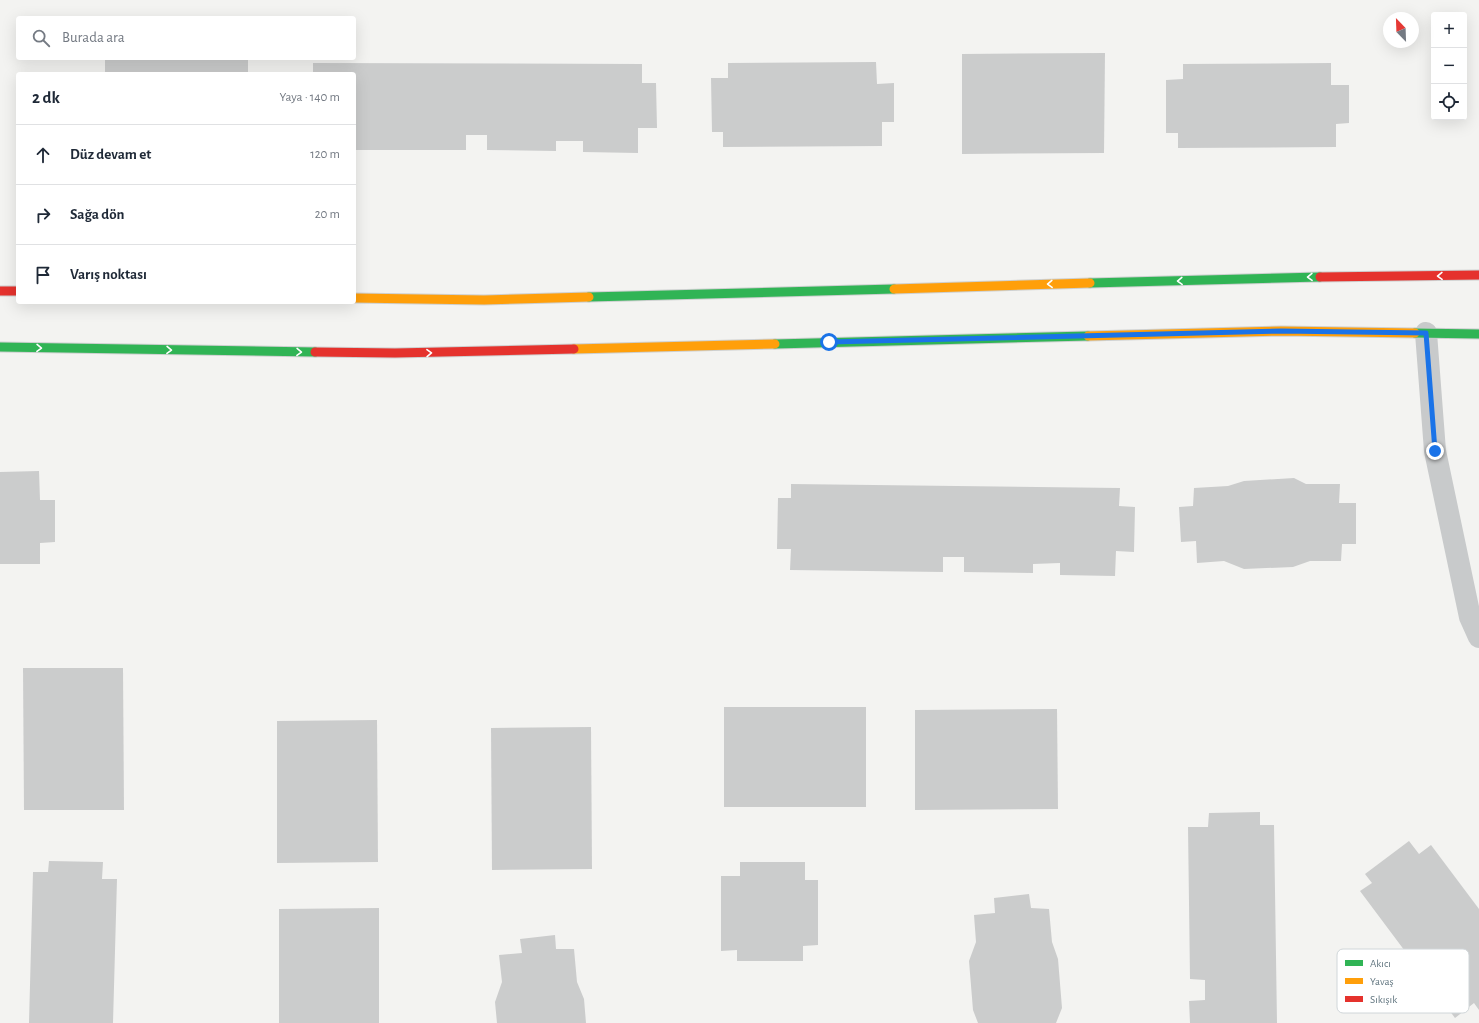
<!DOCTYPE html>
<html lang="tr">
<meta charset="utf-8">
<style>
:root{--surface:#fff;--page:#f6f6f7;--text:#1f2937;--muted:#747a83;--line:#e0e1e3}
body{margin:0;font-family:"Alegreya Sans",sans-serif;background:var(--page);color:var(--text)}
.controls{position:absolute;right:12px;top:12px;display:grid;overflow:hidden;border-radius:4px;box-shadow:0 4px 16px #0002}
.controls button{width:36px;height:36px;display:grid;place-items:center;padding:0;border:0;border-bottom:1px solid var(--line);background:var(--surface);color:var(--text);font:20px sans-serif}
.compass{position:absolute;left:1383px;top:12px;width:36px;height:36px;border-radius:50%;background:var(--surface);box-shadow:0 4px 16px #0002;rotate:337deg}
.stop{position:absolute;width:12px;height:12px;margin:-9px;border:3px solid #1a73e8;border-radius:50%;background:#fff}
.stop.end{background:#1a73e8;border-color:#fff;box-shadow:0 1px 4px #0008}
.list{margin:0;padding:0;list-style:none}
h2{display:flex;justify-content:space-between;align-items:center;height:52px;margin:0;padding:0 16px;font-size:17px}
h2 small{font-size:13px;font-weight:400;color:var(--muted)}
.list li{display:grid;grid-template-columns:26px 1fr auto;gap:12px;align-items:center;box-sizing:border-box;height:60px;padding:0 16px;border-top:1px solid var(--line)}
.list b{display:block;font-size:15px;white-space:nowrap}
.list em{font-size:13px;font-style:normal;color:var(--muted)}
.icon{flex:none;width:22px;height:22px;fill:none;stroke:currentColor;stroke-width:2;stroke-linecap:round;stroke-linejoin:round}
.map{position:relative;flex:none;width:1479px;height:1023px;overflow:hidden}
.search{position:absolute;background:var(--surface);box-shadow:0 4px 16px #0002;left:16px;top:16px;width:340px;height:44px;display:flex;align-items:center;gap:10px;box-sizing:border-box;padding:0 14px;border-radius:4px;color:var(--muted);font-size:15px}
.panel{position:absolute;background:var(--surface);box-shadow:0 4px 16px #0002;left:16px;top:72px;width:340px;height:232px;border-radius:4px}
.map>svg:first-child{display:block}
.building{fill:#cbcccc}
.lines{fill:none;stroke-linecap:round;stroke-linejoin:round}
.fast-casing{stroke:#ced0d0;stroke-width:11}
.slow-casing{stroke:#ced0d0;stroke-width:11}
.jam-casing{stroke:#ced0d0;stroke-width:11}
.street{stroke:#c8cacb;stroke-width:22}
.fast{stroke:#30b455;stroke-width:9}
.slow{stroke:#ff9f0a;stroke-width:9}
.jam{stroke:#e5322d;stroke-width:9}
.oneway{stroke:#fff}
.route{stroke:#1a73e8;stroke-width:5}
.key{fill:#fff;stroke:#d0d6d9;stroke-width:1}
.key-label{font-size:11px;fill:#637781}
</style>
<div class="map">
<svg width="1479" height="1023" viewBox="0 0 1479 1023">
<rect width="100%" height="100%" fill="#f3f3f1"/>
<!-- building -->
<g class="building">
<path d="M1105,53L1104,153L962,154V54Z"/>
<rect x="105" y="58" width="143" height="16"/>
<path d="M876,62L877,84L894,83V122H882V146L723,147V132H712L711,78H728V63Z"/>
<path d="M313,63L642,64V83H656L657,128H638V153L583,152V141H556V151L487,150V135H466V150H354V74H313Z"/>
<path d="M1331,63V85H1349V123L1336,124V147L1178,148V133H1166V80L1183,79V64Z"/>
<path d="M39,471L40,500H55V542L40,543V564H0V472Z"/>
<path d="M1294,478L1306,484H1340L1339,503H1356V544H1342L1341,561H1310L1293,567L1244,569L1224,561L1197,563L1196,541L1181,542L1179,507L1193,506L1194,488L1228,486L1244,481Z"/>
<path d="M791,484L1120,488L1119,506L1135,507L1134,552L1116,551L1115,576L1060,575V563L1033,564V573L964,572V557H943V572L790,570L791,549H777L778,498H791Z"/>
<path d="M23,668H123L124,810H24Z"/>
<rect x="724" y="707" width="142" height="100"/>
<path d="M1057,709L1058,809L915,810V710Z"/>
<path d="M377,720L378,862L277,863V721Z"/>
<path d="M591,727L592,869L492,870L491,728Z"/>
<path d="M1260,812V825H1274L1277,1023H1190L1189,1001L1205,1000V980L1190,979L1188,827H1208L1209,813Z"/>
<path d="M1409,841L1419,854L1431,845L1479,909V1010L1474,1003L1455,1018L1360,891L1372,883L1365,874Z"/>
<path d="M49,861L103,862L102,879H117L113,1023H29L33,872H48Z"/>
<path d="M740,862H805V880H818V945L803,946V961H737V950L721,951V876H740Z"/>
<path d="M1029,894L1031,908L1049,909L1052,942L1058,959L1062,1008L1056,1023H978L973,1010L969,961L976,942L974,915L995,913L994,898Z"/>
<path d="M379,908V1023H279V909Z"/>
<path d="M555,935L556,949H574L577,982L584,999L586,1023H497L495,1002L502,982L499,955L522,953L520,939Z"/>
</g>
<g class="lines">
<!-- fast casing -->
<g class="fast-casing">
<g id="fast">
<path d="M1090,283L1320,277"/>
<path d="M589,297L894,289"/>
<path d="M1415,333L1479,334"/>
<path d="M775,344L1088,336"/>
<path d="M0,347L315,352"/>
</g>
</g>
<!-- slow casing -->
<g class="slow-casing">
<g id="slow">
<path d="M894,289L1090,283"/>
<path d="M354,298L484,300L589,297"/>
<path d="M1088,336L1281,331L1415,333"/>
<path d="M574,349L775,344"/>
</g>
</g>
<!-- jam casing -->
<g class="jam-casing">
<g id="jam">
<path d="M1320,277L1479,275"/>
<path d="M0,291H18"/>
<path d="M315,352L395,353L574,349"/>
</g>
</g>
<!-- street -->
<path class="street" d="M1426,333L1435,451L1470,617L1479,637"/>
<!-- fast -->
<use href="#fast" class="fast"/>
<!-- slow -->
<use href="#slow" class="slow"/>
<!-- jam -->
<use href="#jam" class="jam"/>
</g>
<!-- one-way arrows -->
<defs><path id="oneway-chevron" d="M-2-3.5L2.5 0L-2 3.5" fill="none" stroke-width="1.6" stroke-linecap="round" stroke-linejoin="round"/></defs>
<g class="oneway">
<use href="#oneway-chevron" transform="translate(1440 276) rotate(179)"/>
<use href="#oneway-chevron" transform="translate(1310 277) rotate(179)"/>
<use href="#oneway-chevron" transform="translate(1180 281) rotate(178)"/>
<use href="#oneway-chevron" transform="translate(1050 284) rotate(178)"/>
<use href="#oneway-chevron" transform="translate(39 348) rotate(1)"/>
<use href="#oneway-chevron" transform="translate(169 350) rotate(1)"/>
<use href="#oneway-chevron" transform="translate(299 352) rotate(1)"/>
<use href="#oneway-chevron" transform="translate(429 353) rotate(-1)"/>
</g>
<g class="lines">
<!-- route -->
<path class="route" d="M829,342L1281,331L1426,333L1435,451"/>
</g>
<!-- legend -->
<rect x="1337" y="949" width="132" height="64" rx="6" class="key"/>
<rect x="1345" y="960" width="18" height="6" fill="#30b455"/>
<rect x="1345" y="978" width="18" height="6" fill="#ff9f0a"/>
<rect x="1345" y="996" width="18" height="6" fill="#e5322d"/>
<g class="key-label">
<text x="1370" y="967">Akıcı</text>
<text x="1370" y="985">Yavaş</text>
<text x="1370" y="1003">Sıkışık</text>
</g>
</svg>
<div class="controls">
<button>+</button>
<button>−</button>
<button><svg class="icon" aria-label="locate" viewBox="0 0 24 24"><circle cx="12" cy="12" r="6"/><path d="M12 2v4M12 18v4M2 12h4M18 12h4"/></svg></button>
</div>
<svg class="compass" viewBox="-18 -18 36 36"><path d="M0-13l5 13h-10z" fill="#e53935"/><path d="M0 13l5-13h-10z" fill="#747a83"/></svg>
<div class="stop" style="left:829px;top:342px"></div>
<div class="stop end" style="left:1435px;top:451px"></div>
<div class="search"><svg class="icon" aria-label="search" viewBox="0 0 24 24"><circle cx="10" cy="10" r="6"/><path d="M15 15l6 6"/></svg>Burada ara</div>
<section class="panel">
<h2>2 dk<small>Yaya · 140 m</small></h2>
<ul class="list">
<li><svg class="icon" aria-label="ahead" viewBox="0 0 24 24"><path d="M12 20V5M6 11l6-6 6 6"/></svg><div><b>Düz devam et</b></div><em>120 m</em></li>
<li><svg class="icon" aria-label="right" viewBox="0 0 24 24"><path d="M7 20v-9h11M14 6l5 5-5 5"/></svg><div><b>Sağa dön</b></div><em>20 m</em></li>
<li><svg class="icon" aria-label="arrive" viewBox="0 0 24 24"><path d="M6 21V4h12l-3 4 3 4H6"/></svg><div><b>Varış noktası</b></div></li>
</ul>
</section>
</div>
